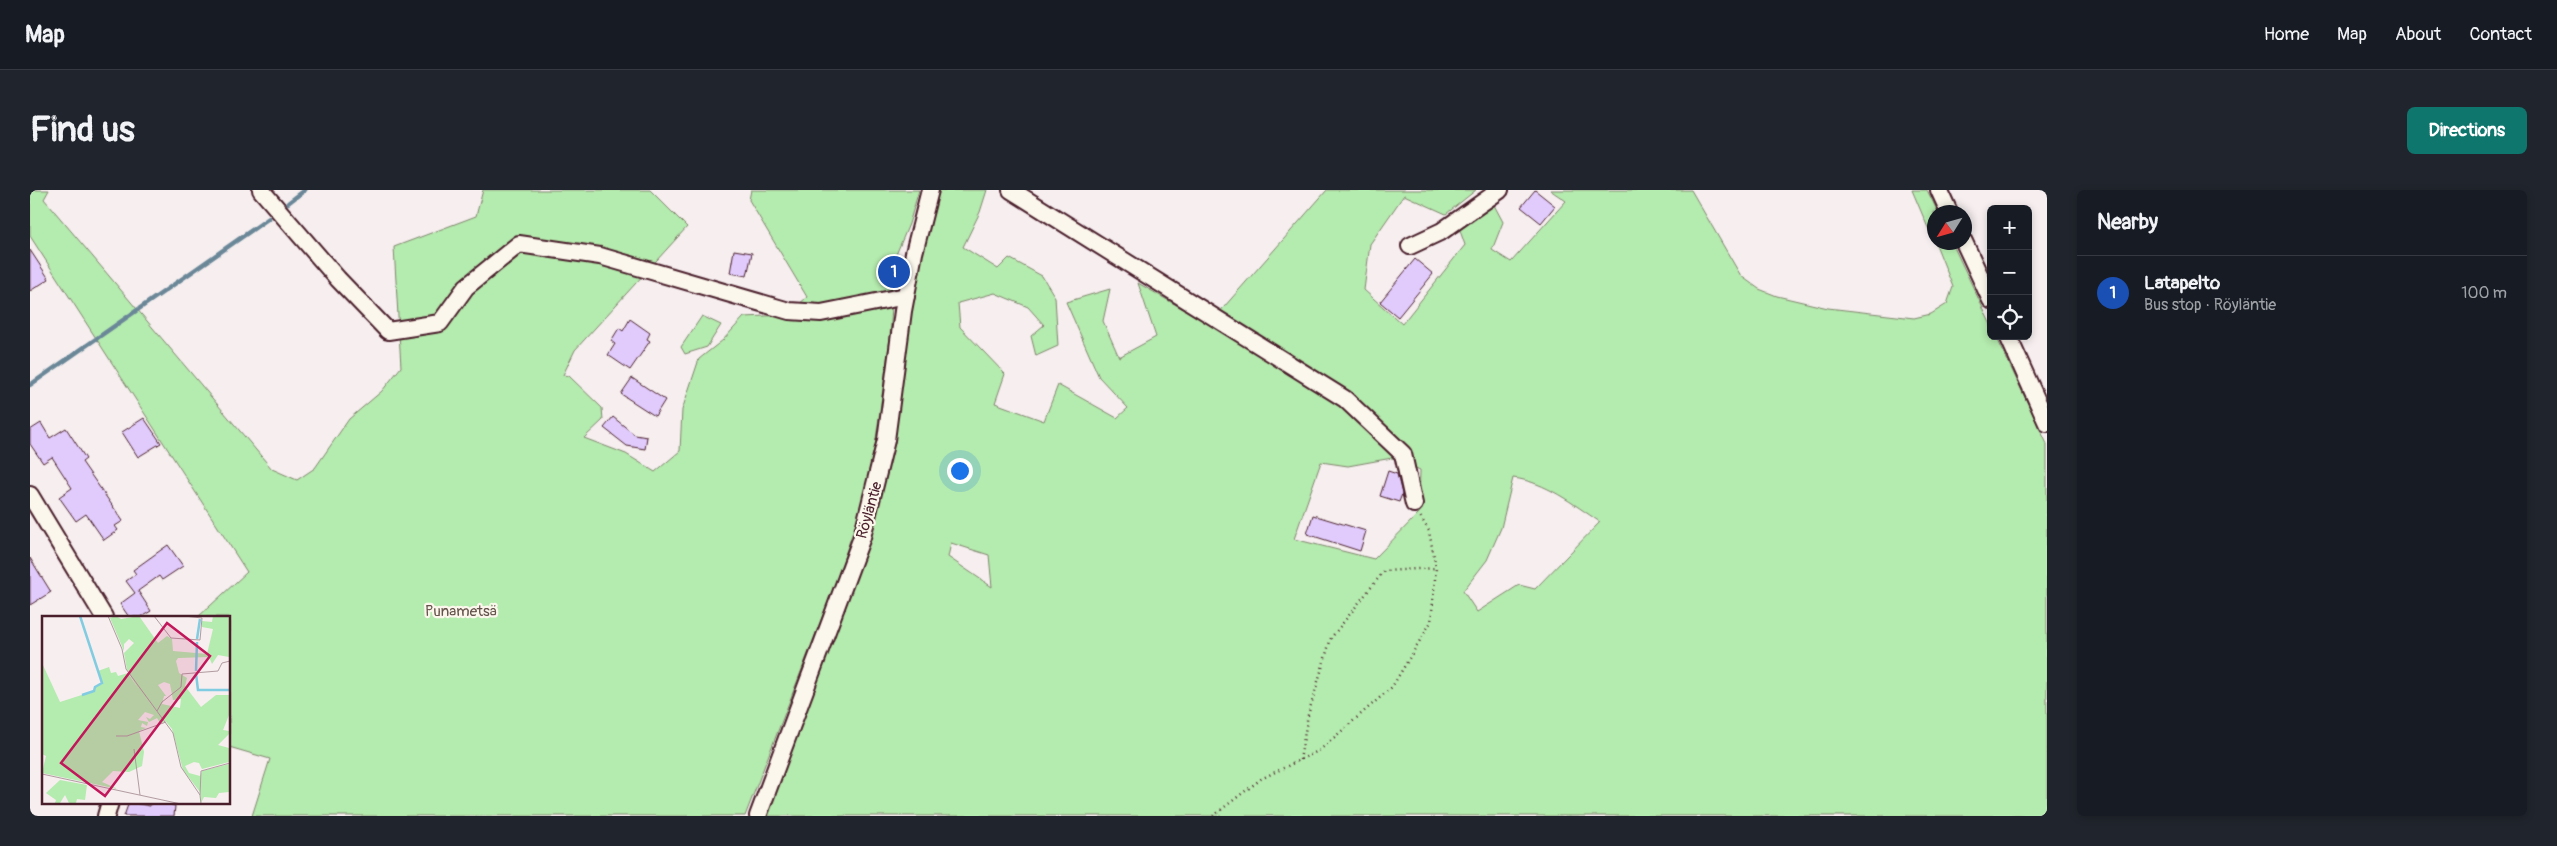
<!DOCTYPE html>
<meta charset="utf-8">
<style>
:root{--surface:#171b24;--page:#20242c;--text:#f1f3f6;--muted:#9ea1a6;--line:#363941;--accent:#0f766e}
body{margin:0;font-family:Pangolin,sans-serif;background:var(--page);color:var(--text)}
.controls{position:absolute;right:15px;top:15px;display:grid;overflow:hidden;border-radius:8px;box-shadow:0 2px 8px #0003}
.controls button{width:45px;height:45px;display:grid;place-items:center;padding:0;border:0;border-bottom:1px solid var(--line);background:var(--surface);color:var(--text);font:25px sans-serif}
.compass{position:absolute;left:1897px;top:15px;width:45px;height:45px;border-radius:50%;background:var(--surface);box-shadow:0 2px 8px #0003;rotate:233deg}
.you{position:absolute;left:929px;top:280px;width:18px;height:18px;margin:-12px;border:4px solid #fff;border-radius:50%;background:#1a73e8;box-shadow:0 0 0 8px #1a73e833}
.badge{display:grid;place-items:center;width:32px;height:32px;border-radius:50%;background:var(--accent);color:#fff;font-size:16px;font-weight:700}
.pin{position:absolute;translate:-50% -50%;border:2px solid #fff;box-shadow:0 1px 5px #0006}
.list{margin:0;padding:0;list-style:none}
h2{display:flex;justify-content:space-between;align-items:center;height:65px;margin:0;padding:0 20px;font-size:21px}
h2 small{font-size:16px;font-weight:400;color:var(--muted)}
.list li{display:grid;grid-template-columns:32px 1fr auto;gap:15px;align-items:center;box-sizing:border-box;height:75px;padding:0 20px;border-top:1px solid var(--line)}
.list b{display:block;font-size:19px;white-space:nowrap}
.list p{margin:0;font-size:16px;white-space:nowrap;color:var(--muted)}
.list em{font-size:16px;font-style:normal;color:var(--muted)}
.icon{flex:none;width:28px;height:28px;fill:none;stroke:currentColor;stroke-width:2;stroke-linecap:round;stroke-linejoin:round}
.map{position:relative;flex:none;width:2017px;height:626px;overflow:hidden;border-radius:8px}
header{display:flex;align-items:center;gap:30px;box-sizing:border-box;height:70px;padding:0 25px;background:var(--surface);border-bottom:1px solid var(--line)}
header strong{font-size:24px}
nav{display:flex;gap:28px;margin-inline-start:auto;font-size:18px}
.intro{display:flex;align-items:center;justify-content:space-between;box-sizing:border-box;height:120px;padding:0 30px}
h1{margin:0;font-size:35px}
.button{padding:12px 22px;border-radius:8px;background:var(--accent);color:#fff;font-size:18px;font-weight:700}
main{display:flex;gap:30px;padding:0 30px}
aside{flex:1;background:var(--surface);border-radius:8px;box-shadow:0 2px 8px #0003}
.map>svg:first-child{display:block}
.green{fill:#b4ebae;stroke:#7f856c;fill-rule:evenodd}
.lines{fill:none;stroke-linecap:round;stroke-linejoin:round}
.stream{stroke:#6b8798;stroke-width:4.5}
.building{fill:#e0cbfc;stroke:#4a1f2b}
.minor-casing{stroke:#4a1f2b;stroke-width:20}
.path{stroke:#4a1f2b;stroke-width:2.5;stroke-dasharray:1 4;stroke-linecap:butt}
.minor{stroke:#fbf7ec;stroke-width:16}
.labels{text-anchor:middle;stroke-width:4.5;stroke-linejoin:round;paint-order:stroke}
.street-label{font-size:15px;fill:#4a1f2b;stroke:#fbf7ec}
.park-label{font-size:15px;fill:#64524c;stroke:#fbf7ec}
.inset-river{fill:none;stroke:#81cce1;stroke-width:2.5}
.inset-road{fill:none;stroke:#b19ba1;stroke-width:1}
.view{fill:#c2185b;fill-opacity:0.15;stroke:#c2185b;stroke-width:2.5}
.inset-edge{fill:none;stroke:#4a1f2b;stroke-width:2.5}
</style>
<header>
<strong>Map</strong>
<nav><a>Home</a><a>Map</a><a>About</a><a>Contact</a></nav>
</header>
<div class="intro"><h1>Find us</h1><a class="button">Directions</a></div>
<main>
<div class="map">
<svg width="2017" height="626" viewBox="0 0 2017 626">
<rect width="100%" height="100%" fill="#f6eeef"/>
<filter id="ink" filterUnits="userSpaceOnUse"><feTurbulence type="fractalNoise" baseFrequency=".02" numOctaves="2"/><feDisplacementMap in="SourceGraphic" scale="10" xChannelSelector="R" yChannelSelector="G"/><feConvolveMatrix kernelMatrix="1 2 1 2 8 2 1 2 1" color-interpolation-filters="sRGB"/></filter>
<g filter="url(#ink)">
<!-- green -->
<g class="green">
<path d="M0,0H19L14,9L242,279L267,290L285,278L319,229L352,201L371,177L364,57L446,26L453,0H620L657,37L545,160L533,185L539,186L572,218L573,230L554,248L596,264L625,282L650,261L652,220L669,169L693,150L714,127L757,125L777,107L719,10L721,0H889L879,34L865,67L860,148L845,256L830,321L805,394L715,626H222L240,569L199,557V427H168L217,382L0,46Z"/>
<path d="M900,0H957L950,22L933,57L968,79L979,68L1012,86L1025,107L1028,156L1006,166L1001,146L1014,135L998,117L965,103L928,113L930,137L975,184L965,213L1014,231L1028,195L1087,228L1098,218L1069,187L1036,112L1080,99L1073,131L1089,167L1126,147L1108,93L1179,134L1297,0H1446L1416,24L1374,5L1340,54L1334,100L1372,134L1435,55L1428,35L1464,15L1473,32L1462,60L1481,72L1536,11L1520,0H1661L1711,86L1729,99L1747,106L1798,118L1884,128L1901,124L1917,114L1923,97L1905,52L1922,53L1961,135V146H1966L2017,254V626H728L832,347ZM1362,268L1390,280L1389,323L1344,369L1264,349L1291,272L1318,276ZM1483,288C1516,292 1543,314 1570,332L1505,399L1489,395L1447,422L1433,401L1457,370L1471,338ZM921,353L959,365L962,397L918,367Z"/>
<path d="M1882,0H1897L1908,22H1904V52Z"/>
<path d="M672,126L691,135L677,157L655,164L651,157Z"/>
</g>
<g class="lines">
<!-- stream -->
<g class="stream">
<path d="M258,13L275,0"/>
<path d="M0,195L239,28"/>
</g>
</g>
<!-- building -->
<g class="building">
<path d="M1505,0L1525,16L1511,33L1491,17Z"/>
<path d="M0,60L19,89L0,101Z"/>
<path d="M704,60L722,63L717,86L700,83Z"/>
<path d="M1385,69L1403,84L1368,127L1350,112Z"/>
<path d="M600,129L620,143L617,149L620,151L600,180L578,165L585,154L581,151L589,138L593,141Z"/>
<path d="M602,188L635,210L625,226L591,204Z"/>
<path d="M583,227L605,245L617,247L615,259L597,256L574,238Z"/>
<path d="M114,228L131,253L108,267L92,242Z"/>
<path d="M11,233L20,248L36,238L56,269L52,272L93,331L85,336L88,340L74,350L56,324L46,331L29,307L42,298L22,267L13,273L0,254V240Z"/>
<path d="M1358,281L1367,284L1372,304L1369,312L1350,306Z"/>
<path d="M1283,325L1336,341L1330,361L1277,344Z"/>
<path d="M138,355L153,376L132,390L129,386L108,401L121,421L111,427H99L90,414L105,403L96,391L106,384L103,380Z"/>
<path d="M0,368L21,402L0,415Z"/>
<path d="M99,612L120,616L121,612H133L145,616L144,626H94Z"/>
</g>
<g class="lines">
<!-- minor casing -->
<g class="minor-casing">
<g id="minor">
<path d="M231,0L308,89L358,141L410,133L436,97L489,54L570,66L759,121L791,123L876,106"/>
<path d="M981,0L1315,209L1373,264L1384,314"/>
<path d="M1909,0L1919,22"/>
<path d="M1934,52L1961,110"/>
<path d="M1380,56L1412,41L1470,0"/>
<path d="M1978,146L2017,233"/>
<path d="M0,305L74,427"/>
<path d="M76,626L80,612"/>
<path d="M728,626L832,347L856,250L873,121L884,63L900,0"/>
</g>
</g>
<!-- path -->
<g class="path">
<path d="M1270,570L1278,525L1301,448L1354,381L1406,378"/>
<path d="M1183,626L1231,589L1290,560L1362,497L1401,432L1406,378L1399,341L1390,326"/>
</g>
<!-- minor -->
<use href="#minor" class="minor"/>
</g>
</g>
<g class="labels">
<!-- street labels -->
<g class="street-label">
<text transform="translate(839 320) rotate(-74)" y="5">Röyläntie</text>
</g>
<!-- park labels -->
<g class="park-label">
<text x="431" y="426">Punametsä</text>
</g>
</g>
<!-- overview -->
<g transform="translate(12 426)">
<rect width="188" height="188" fill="#f6eeef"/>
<path d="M74,0L79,3L97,0L116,27L125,20L130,23L131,35L165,38L171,13L160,11V5L170,6L171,0H187V41L176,39L170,48L167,41L136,42L134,45L137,57L145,62L143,70L159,91L174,79H187V99L181,114L187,115V118L176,129L187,132V146L160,153L157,147L152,146L143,150L147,157L158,160L160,155L187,148V176L177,177L174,182L162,181L159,187L158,176L141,154L130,113L99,76L123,105L119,108L115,102L107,106L104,101L108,103L112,99L103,96L96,104L106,106L105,110L100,107L99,111L104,112L97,115L102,136L100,150L87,156L71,155L60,166L76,173L0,157L4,140L0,138V47L18,86L52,75L53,71L60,68L56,55L67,51L69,57L74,56L76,60L86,57L97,74L85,54L82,37L92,27L87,23L82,28V35L68,2ZM122,66L128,68L131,84L139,83L138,92L120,88L122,80H124L116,69ZM18,164L45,169L43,184L35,183L34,187H27L23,179L18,187H13L14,184L4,177Z" fill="#b4ebae" fill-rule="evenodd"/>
<path class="inset-river" d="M38,0L60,67L53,71L52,75L40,79M155,23L158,3M154,55L155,26M154,58L156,74H188"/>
<path class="inset-road" d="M66,0L80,33L84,53L131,117L139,151L158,179L159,188M112,0L129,22L158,24L160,2L142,0M115,95L120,86L139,71L140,58L176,55L180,47L188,45M74,120H85L124,106M92,133L98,179M0,158L139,188M158,179L159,155L188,147"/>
<path class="view" d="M125,7L168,40L63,180L19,147Z"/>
<rect width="188" height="188" class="inset-edge"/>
</g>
</svg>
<div class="controls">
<button>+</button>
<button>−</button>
<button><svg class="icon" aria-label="locate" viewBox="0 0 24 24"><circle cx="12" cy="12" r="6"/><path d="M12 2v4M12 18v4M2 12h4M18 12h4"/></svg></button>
</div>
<svg class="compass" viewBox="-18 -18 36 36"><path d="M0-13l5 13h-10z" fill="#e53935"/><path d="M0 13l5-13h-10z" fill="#9ea1a6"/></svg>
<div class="you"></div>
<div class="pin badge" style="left:864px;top:82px;background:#1a4fb4">1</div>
</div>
<aside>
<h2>Nearby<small></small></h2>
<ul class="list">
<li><span class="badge" style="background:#1a4fb4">1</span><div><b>Latapelto</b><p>Bus stop · Röyläntie</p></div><em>100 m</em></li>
</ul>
</aside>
</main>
